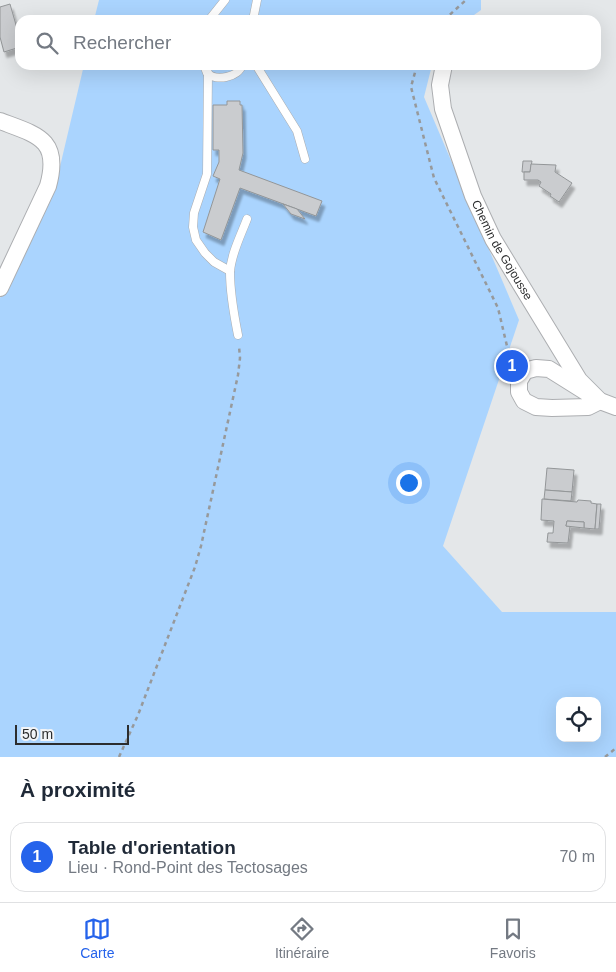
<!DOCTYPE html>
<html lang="fr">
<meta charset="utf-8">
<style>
:root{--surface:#fff;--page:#f2f2f3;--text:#1f2937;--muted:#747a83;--line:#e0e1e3;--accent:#2563eb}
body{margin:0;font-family:Arial,sans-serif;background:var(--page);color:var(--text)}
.controls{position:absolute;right:15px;bottom:15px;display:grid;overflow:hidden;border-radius:10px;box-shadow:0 5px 20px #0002}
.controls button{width:45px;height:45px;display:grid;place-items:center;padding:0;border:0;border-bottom:1px solid var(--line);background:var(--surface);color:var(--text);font:25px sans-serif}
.scale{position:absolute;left:15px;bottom:12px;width:114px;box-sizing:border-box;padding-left:5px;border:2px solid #2c2d2e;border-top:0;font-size:14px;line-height:18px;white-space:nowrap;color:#2c2d2e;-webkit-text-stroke:4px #f2f4f7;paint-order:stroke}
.you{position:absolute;left:408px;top:482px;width:18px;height:18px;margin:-12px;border:4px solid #fff;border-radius:50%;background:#1a73e8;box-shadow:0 0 0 8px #1a73e833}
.badge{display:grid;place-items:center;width:32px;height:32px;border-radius:50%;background:var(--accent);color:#fff;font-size:16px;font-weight:700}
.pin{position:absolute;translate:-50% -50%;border:2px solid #fff;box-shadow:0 1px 5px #0006}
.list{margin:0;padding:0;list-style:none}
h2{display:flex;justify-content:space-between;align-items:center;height:65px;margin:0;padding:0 20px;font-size:21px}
h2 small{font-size:16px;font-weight:400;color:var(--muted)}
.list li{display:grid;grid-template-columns:32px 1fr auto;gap:15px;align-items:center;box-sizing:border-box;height:70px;margin:0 10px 10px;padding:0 10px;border:1px solid var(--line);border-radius:15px}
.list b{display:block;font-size:19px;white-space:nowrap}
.list p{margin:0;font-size:16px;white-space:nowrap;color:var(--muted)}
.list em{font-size:16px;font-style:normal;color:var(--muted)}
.icon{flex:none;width:28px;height:28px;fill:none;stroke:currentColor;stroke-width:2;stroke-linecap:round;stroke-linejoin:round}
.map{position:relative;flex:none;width:616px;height:757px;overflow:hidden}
.search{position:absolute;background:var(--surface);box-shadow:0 5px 20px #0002;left:15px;right:15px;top:15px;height:55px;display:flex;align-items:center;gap:12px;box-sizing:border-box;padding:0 18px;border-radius:15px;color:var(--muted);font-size:19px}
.sheet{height:145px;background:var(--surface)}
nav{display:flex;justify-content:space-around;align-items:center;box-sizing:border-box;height:70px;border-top:1px solid var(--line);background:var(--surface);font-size:14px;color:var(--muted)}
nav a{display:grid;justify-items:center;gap:2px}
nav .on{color:var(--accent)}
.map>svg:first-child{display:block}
.green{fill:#aad4fe;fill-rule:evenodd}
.building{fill:#cacccf;stroke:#939698;filter:url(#shadow)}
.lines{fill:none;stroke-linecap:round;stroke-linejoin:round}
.lane-casing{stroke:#acaeb1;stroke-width:9}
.street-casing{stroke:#acaeb1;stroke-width:18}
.path{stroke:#97999b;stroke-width:2.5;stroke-dasharray:4 4;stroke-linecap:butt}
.lane{stroke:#fff;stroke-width:8}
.street{stroke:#fff;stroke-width:16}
.labels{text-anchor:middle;stroke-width:4;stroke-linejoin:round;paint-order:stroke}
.street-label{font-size:12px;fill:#2c2d2e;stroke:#f2f4f7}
</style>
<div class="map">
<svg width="616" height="757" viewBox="0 0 616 757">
<defs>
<filter id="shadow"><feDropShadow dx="3" dy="5.5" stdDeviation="1" flood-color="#0004"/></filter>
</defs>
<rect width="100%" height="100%" fill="#e4e7e9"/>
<!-- green -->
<g class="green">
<path d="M99,0H481V10L467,20H94Z"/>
<path d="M84,65H432L424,97L519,320L443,546L502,612H616V757H0V298L58,175ZM560,701H597V738H560Z"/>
</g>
<!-- building -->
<g class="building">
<path d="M10,4L20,39V47L4,52L0,37V7Z"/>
<path d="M227,101H240V105H242L243,153L239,170L322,201L316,216L240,188L221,240L203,232L220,179L213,176L219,162V150H213V105H227Z"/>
<path d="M523,161H532L530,172H522Z"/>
<path d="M531,164L556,165L555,172L572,183L559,202L550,196L551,194L539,186L541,182L538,180H524V172H530Z"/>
<path d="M283,204L297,209L305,219L291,214Z"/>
<path d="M547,468L574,470L572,492L545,490Z"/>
<path d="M545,490L572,492L571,501L544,499Z"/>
<path d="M542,499L577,502L578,500L591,501V503L597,504L595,529L584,528V522L567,521L566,526H570L568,543L547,542L548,533H553L554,521L541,520Z"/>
<path d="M597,504H601L599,529H595Z"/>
<path d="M567,521L584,522V528L566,526Z"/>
</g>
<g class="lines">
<!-- lane casing -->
<g class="lane-casing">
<g id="lane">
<path d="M209,20L225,0"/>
<path d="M253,20L257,0"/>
<path d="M204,65C205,68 206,70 207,73C216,82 239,77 242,65"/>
<path d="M256,65L297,131L305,159"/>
<path d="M208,73L207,174L194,213L193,227L196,240L205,253L214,262L230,271"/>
<path d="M238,335C234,315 230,292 230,272C231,254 241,235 247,219"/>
</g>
</g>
<!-- street casing -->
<g class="street-casing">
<g id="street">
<path id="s1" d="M444,65L440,85L443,109L473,196L493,239L579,380L600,401L616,407"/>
<path d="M0,121C37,135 61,139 48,186L0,288"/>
<path d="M536,368L549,369L600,401L588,407L552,408L536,407L524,401L519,392V381L525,371Z"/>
</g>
</g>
<!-- path -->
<g class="path">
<path d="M444,20L466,0"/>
<path d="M417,65L411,87L434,178L498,308L511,363"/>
<path d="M119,757L138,715L195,567L201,546L238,375L240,358L239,346"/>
<path d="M605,757L616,748"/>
</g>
<!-- lane -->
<use href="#lane" class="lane"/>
<!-- street -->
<use href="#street" class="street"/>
</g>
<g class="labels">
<!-- street labels -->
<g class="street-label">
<text dy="4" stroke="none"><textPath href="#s1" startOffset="198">Chemin de Gojousse</textPath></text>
</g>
</g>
</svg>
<div class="controls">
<button><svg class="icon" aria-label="locate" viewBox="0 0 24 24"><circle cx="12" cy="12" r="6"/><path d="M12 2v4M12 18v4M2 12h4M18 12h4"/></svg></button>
</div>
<div class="scale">50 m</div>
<div class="you"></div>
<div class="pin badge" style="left:512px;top:366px">1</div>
<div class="search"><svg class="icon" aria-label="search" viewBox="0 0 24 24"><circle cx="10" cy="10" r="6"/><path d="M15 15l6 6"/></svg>Rechercher</div>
</div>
<section class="sheet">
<h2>À proximité<small></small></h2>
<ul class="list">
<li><span class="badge">1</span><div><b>Table d'orientation</b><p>Lieu · Rond-Point des Tectosages</p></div><em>70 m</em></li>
</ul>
</section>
<nav>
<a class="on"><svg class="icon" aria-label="map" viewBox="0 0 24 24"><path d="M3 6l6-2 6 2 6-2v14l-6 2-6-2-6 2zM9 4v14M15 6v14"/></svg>Carte</a>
<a><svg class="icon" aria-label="directions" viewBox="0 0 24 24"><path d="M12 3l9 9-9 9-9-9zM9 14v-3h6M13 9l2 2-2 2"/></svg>Itinéraire</a>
<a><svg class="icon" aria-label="saved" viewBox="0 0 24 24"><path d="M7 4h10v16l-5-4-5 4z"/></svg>Favoris</a>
</nav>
